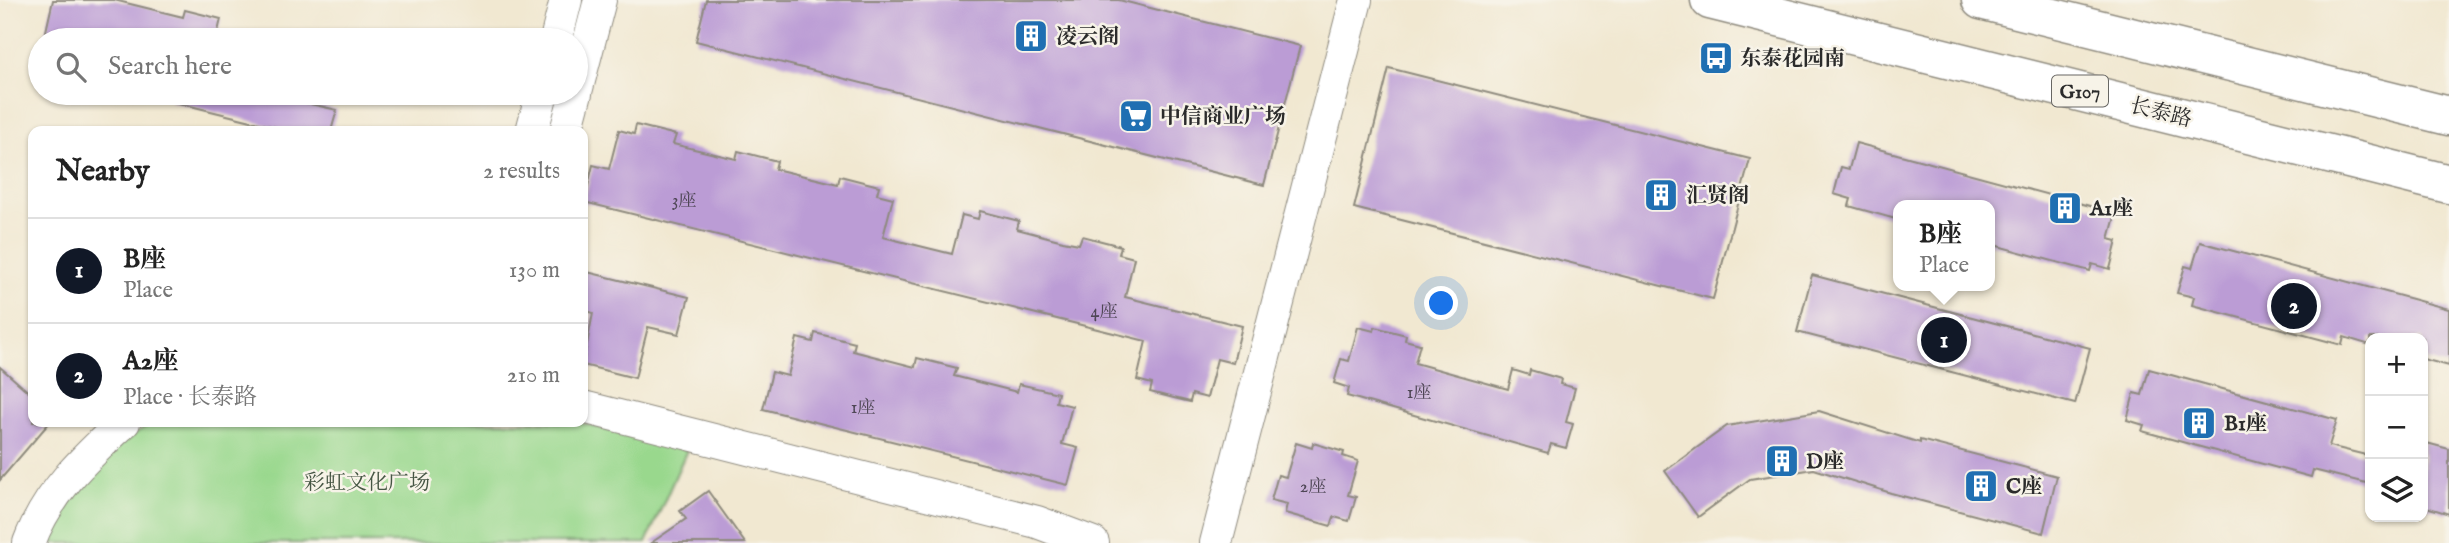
<!DOCTYPE html>
<meta charset="utf-8">
<style>
:root{--surface:#fff;--page:#f2f2f2;--text:#222;--muted:#767676;--line:#e0e0e0;--accent:#111827}
body{margin:0;font-family:"IM FELL English","Noto Serif SC",serif;background:var(--page);color:var(--text)}
.controls{position:absolute;right:21px;bottom:21px;display:grid;overflow:hidden;border-radius:14px;box-shadow:0 2px 5px #0004}
.controls button{width:63px;height:63px;display:grid;place-items:center;padding:0;border:0;border-bottom:2px solid var(--line);background:var(--surface);color:var(--text);font:35px sans-serif}
.you{position:absolute;left:1442px;top:304px;width:24px;height:24px;margin:-18px;border:5px solid #fff;border-radius:50%;background:#1a73e8;box-shadow:0 0 0 10px #1a73e833}
.badge{display:grid;place-items:center;width:46px;height:46px;border-radius:50%;background:var(--accent);color:#fff;font-size:23px;font-weight:700}
.pin{position:absolute;translate:-50% -50%;border:4px solid #fff;box-shadow:0 2px 7px #0006}
.popup{position:absolute;left:1893px;top:200px;width:102px;height:91px;box-sizing:border-box;display:grid;place-content:center;border-radius:14px;background:var(--surface);filter:drop-shadow(0 2px 5px #0005);font-size:23px;white-space:nowrap;color:var(--muted)}
.popup b{font-size:26px;color:var(--text)}
.popup::after{content:'';position:absolute;left:50%;top:100%;margin-left:-14px;border:14px solid transparent;border-top-color:var(--surface)}
.list{margin:0;padding:0;list-style:none}
h2{display:flex;justify-content:space-between;align-items:center;height:91px;margin:0;padding:0 28px;font-size:30px}
h2 small{font-size:23px;font-weight:400;color:var(--muted)}
.list li{display:grid;grid-template-columns:46px 1fr auto;gap:21px;align-items:center;box-sizing:border-box;height:105px;padding:0 28px;border-top:2px solid var(--line)}
.list b{display:block;font-size:26px;white-space:nowrap}
.list p{margin:0;font-size:23px;white-space:nowrap;color:var(--muted)}
.list em{font-size:23px;font-style:normal;color:var(--muted)}
.icon{flex:none;width:38px;height:38px;fill:none;stroke:currentColor;stroke-width:2;stroke-linecap:round;stroke-linejoin:round}
.map{position:relative;flex:none;width:2449px;height:543px;overflow:hidden}
.search{position:absolute;background:var(--surface);box-shadow:0 2px 5px #0004;left:28px;top:28px;width:560px;height:77px;display:flex;align-items:center;gap:18px;box-sizing:border-box;padding:0 24px;border-radius:38px;color:var(--muted);font-size:26px}
.panel{position:absolute;background:var(--surface);box-shadow:0 2px 5px #0004;left:28px;top:126px;width:560px;height:301px;border-radius:14px}
.map>svg:first-child{display:block}
.green{fill:#99d88d;stroke:#62825c;stroke-width:2}
.building{fill:#bb9cd5}
.lines{fill:none;stroke-linecap:round;stroke-linejoin:round}
.minor-casing{stroke:#8e8a7e;stroke-width:34}
.trunk-casing{stroke:#8e8a7e;stroke-width:41}
.minor{stroke:#fff;stroke-width:32}
.trunk{stroke:#fff;stroke-width:38}
.labels{text-anchor:middle;stroke-width:5;stroke-linejoin:round;paint-order:stroke}
.number-label{font-size:18px;fill:#4f4756}
.shield{fill:#f7f3e8;stroke:#686764;stroke-width:2}
.shield-label{font-size:19px;font-weight:bold;fill:#2b2b2b}
.poi-label{font-size:21px;font-weight:bold;fill:#2b2b2b;stroke:#f7f3e8;text-anchor:start}
.street-label{font-size:21px;fill:#2b2b2b;stroke:#f7f3e8}
.park-label{font-size:21px;fill:#465644;stroke:#f7f3e8}
</style>
<div class="map">
<svg width="2449" height="543" viewBox="0 0 2449 543">
<rect width="100%" height="100%" fill="#f7f3e8"/>
<filter id="ink" filterUnits="userSpaceOnUse"><feTurbulence type="fractalNoise" baseFrequency=".0143" numOctaves="2"/><feDisplacementMap in="SourceGraphic" scale="14" xChannelSelector="R" yChannelSelector="G"/><feConvolveMatrix kernelMatrix="1 2 1 2 8 2 1 2 1" color-interpolation-filters="sRGB"/></filter>
<filter id="wash" filterUnits="userSpaceOnUse"><feTurbulence type="fractalNoise" baseFrequency=".00686" numOctaves="4" result="noise"/><feDisplacementMap in="SourceGraphic" scale="28" xChannelSelector="R" yChannelSelector="G"/><feGaussianBlur stdDeviation="1.57" result="paint"/><feColorMatrix in="noise" values="0 0 0 0 0 0 0 0 0 0 0 0 0 0 0 0 0 1.4 0 .05"/><feComposite in="paint" operator="in"/></filter>
<g filter="url(#wash)">
<rect width="100%" height="100%" fill="#f1e8d1"/>
<!-- green -->
<path class="green" d="M153,422H577L687,450L646,543H47C65,494 109,448 153,422Z"/>
<g id="blocks">
<!-- building -->
<g class="building">
<path d="M53,0H114L183,17L185,10L221,19L216,40H169L137,33L136,40H44Z"/>
<path d="M706,0H1119L1300,46L1264,185L696,41Z"/>
<path d="M1389,68L1750,159L1713,299L1354,208Z"/>
<path d="M171,93H308L306,103L337,110L331,131H292L170,101Z"/>
<path d="M636,125L676,135L673,144L736,159L738,151L777,161L775,169L838,184L840,176L879,186L877,194L893,198L883,237L952,254L962,215L978,219L980,211L1019,221L1017,229L1063,241L1079,244L1082,236L1121,246L1119,254L1134,258L1125,297L1242,326L1233,363L1217,359L1207,398L1192,394L1190,402L1150,392L1152,384L1137,380L1146,341L584,202L593,165L609,169L619,130L634,134Z"/>
<path d="M1856,143L2116,213L2109,239L2117,241L2110,269L2092,264L2090,271L1990,244V205H1899V220L1849,206L1851,199L1834,194L1841,167L1849,169Z"/>
<path d="M2200,242L2449,309V366L2423,359V338H2370V345L2344,337L2342,345L2192,305L2194,297L2177,293L2185,266L2192,268Z"/>
<path d="M583,271L689,297L679,334L648,327L635,378L583,365L593,313L583,310Z"/>
<path d="M1812,275L2090,348L2075,404L1797,332Z"/>
<path d="M1358,327L1374,331L1375,327L1406,335L1405,340L1420,344L1415,363L1508,389L1513,370L1529,375L1530,370L1561,379L1560,384L1575,388L1566,422L1573,424L1566,448L1551,444L1548,453L1347,396L1349,388L1334,383L1341,359L1349,361Z"/>
<path d="M815,333L855,343L853,351L915,367L917,358L957,368L954,376L1017,392L1019,384L1058,393L1056,402L1072,406L1062,444L1078,448L1068,485L763,409L772,372L788,376L797,338L813,342Z"/>
<path d="M0,367L33,396V422H50L0,480Z"/>
<path d="M2149,369L2337,420L2329,446L2370,456V484L2313,470L2311,477L2142,431L2144,425L2127,420L2134,393L2142,395Z"/>
<path d="M1819,411L1920,443V440L2057,476L2043,533L1891,493L1814,469L1750,479L1698,517L1665,471L1727,426Z"/>
<path d="M2423,442L2449,449V514L2423,506Z"/>
<path d="M1296,443L1312,448L1313,443L1344,452L1343,456L1358,461L1348,495L1356,497L1349,521L1334,517L1331,526L1285,513L1287,504L1271,500L1278,475L1286,477Z"/>
<path d="M708,491L745,543H651L686,519L680,511Z"/>
</g>
</g>
</g>
<g filter="url(#ink)">
<use href="#blocks" fill-opacity="0" stroke="#8e8a7e" stroke-width="2"/>
<g class="lines">
<!-- minor casing -->
<g class="minor-casing">
<g id="minor">
<path d="M556,40L566,0"/>
<path d="M576,92L600,0"/>
<path d="M532,131L542,93"/>
<path d="M566,131L576,93"/>
<path d="M583,407L1037,522L1093,543"/>
<path d="M29,543C48,492 85,458 124,422"/>
<path d="M1216,543L1356,0"/>
</g>
</g>
<!-- trunk casing -->
<g class="trunk-casing">
<g id="trunk">
<path d="M1710,0L2449,184"/>
<path d="M1981,0L2449,116"/>
</g>
</g>
<!-- minor -->
<use href="#minor" class="minor"/>
<!-- trunk -->
<use href="#trunk" class="trunk"/>
</g>
</g>
<!-- icons -->
<defs>
<g id="building-square" transform="scale(1.75)"><rect x="-9" y="-9" width="18" height="18" rx="4" fill="#1f6fb2" stroke="#f7f3e8"/><path d="M-4-6H4V6H1V3H-1V6H-4ZM-2.5-4.3h1.7v1.8h-1.7ZM.8-4.3h1.7v1.8H.8ZM-2.5-1h1.7V.8h-1.7ZM.8-1h1.7V.8H.8Z" fill="#fff"/></g>
<g id="bus-square" transform="scale(1.75)"><rect x="-9" y="-9" width="18" height="18" rx="4" fill="#1f6fb2" stroke="#f7f3e8"/><path d="M-5-6H5V4H4V6H2V4H-2V6H-4V4H-5ZM-3.5-4V0h7V-4ZM-3.5 1.2v1.5H-2V1.2ZM2 1.2v1.5H3.5V1.2Z" fill="#fff"/></g>
<g id="supermarket-square" transform="scale(1.75)"><rect x="-9" y="-9" width="18" height="18" rx="4" fill="#1f6fb2" stroke="#f7f3e8"/><path d="M-6-5.5h2.5l.6 2H6L4.5 2H-2.5L-4.4-4H-6ZM-1.5 3.2a1.3 1.3 0 1 0 .1 0ZM3 3.2a1.3 1.3 0 1 0 .1 0Z" fill="#fff"/></g>
</defs>
<g fill-rule="evenodd">
<use href="#building-square" x="1031" y="36"/>
<use href="#bus-square" x="1716" y="58"/>
<use href="#supermarket-square" x="1136" y="116"/>
<use href="#building-square" x="1661" y="195"/>
<use href="#building-square" x="2065" y="208"/>
<use href="#building-square" x="2199" y="423"/>
<use href="#building-square" x="1782" y="461"/>
<use href="#building-square" x="1981" y="486"/>
</g>
<g class="labels">
<!-- number labels -->
<g class="number-label">
<text x="684" y="206">3座</text>
<text x="1104" y="317">4座</text>
<text x="1419" y="398">1座</text>
<text x="863" y="413">1座</text>
<text x="1313" y="492">2座</text>
</g>
<!-- shield labels -->
<rect class="shield" x="2052" y="75.5" width="56" height="31" rx="5"/>
<g class="shield-label">
<text x="2080" y="98">G107</text>
</g>
<!-- poi labels -->
<g class="poi-label">
<text x="1056" y="43">凌云阁</text>
<text x="1740" y="65">东泰花园南</text>
<text x="1160" y="123">中信商业广场</text>
<text x="1686" y="202">汇贤阁</text>
<text x="2090" y="215">A1座</text>
<text x="2224" y="430">B1座</text>
<text x="1806" y="468">D座</text>
<text x="2006" y="493">C座</text>
</g>
<!-- street labels -->
<g class="street-label">
<text transform="translate(2161 112) rotate(14)" y="7">长泰路</text>
</g>
<!-- park labels -->
<g class="park-label">
<text x="367" y="489">彩虹文化广场</text>
</g>
</g>
</svg>
<div class="controls">
<button>+</button>
<button>−</button>
<button><svg class="icon" aria-label="layers" viewBox="0 0 24 24"><path d="M12 4l9 5-9 5-9-5zM3 14l9 5 9-5"/></svg></button>
</div>
<div class="you"></div>
<div class="pin badge" style="left:1944px;top:340px">1</div>
<div class="popup"><b>B座</b>Place</div>
<div class="pin badge" style="left:2294px;top:306px">2</div>
<div class="search"><svg class="icon" aria-label="search" viewBox="0 0 24 24"><circle cx="10" cy="10" r="6"/><path d="M15 15l6 6"/></svg>Search here</div>
<section class="panel">
<h2>Nearby<small>2 results</small></h2>
<ul class="list">
<li><span class="badge">1</span><div><b>B座</b><p>Place</p></div><em>130 m</em></li>
<li><span class="badge">2</span><div><b>A2座</b><p>Place · 长泰路</p></div><em>210 m</em></li>
</ul>
</section>
</div>
